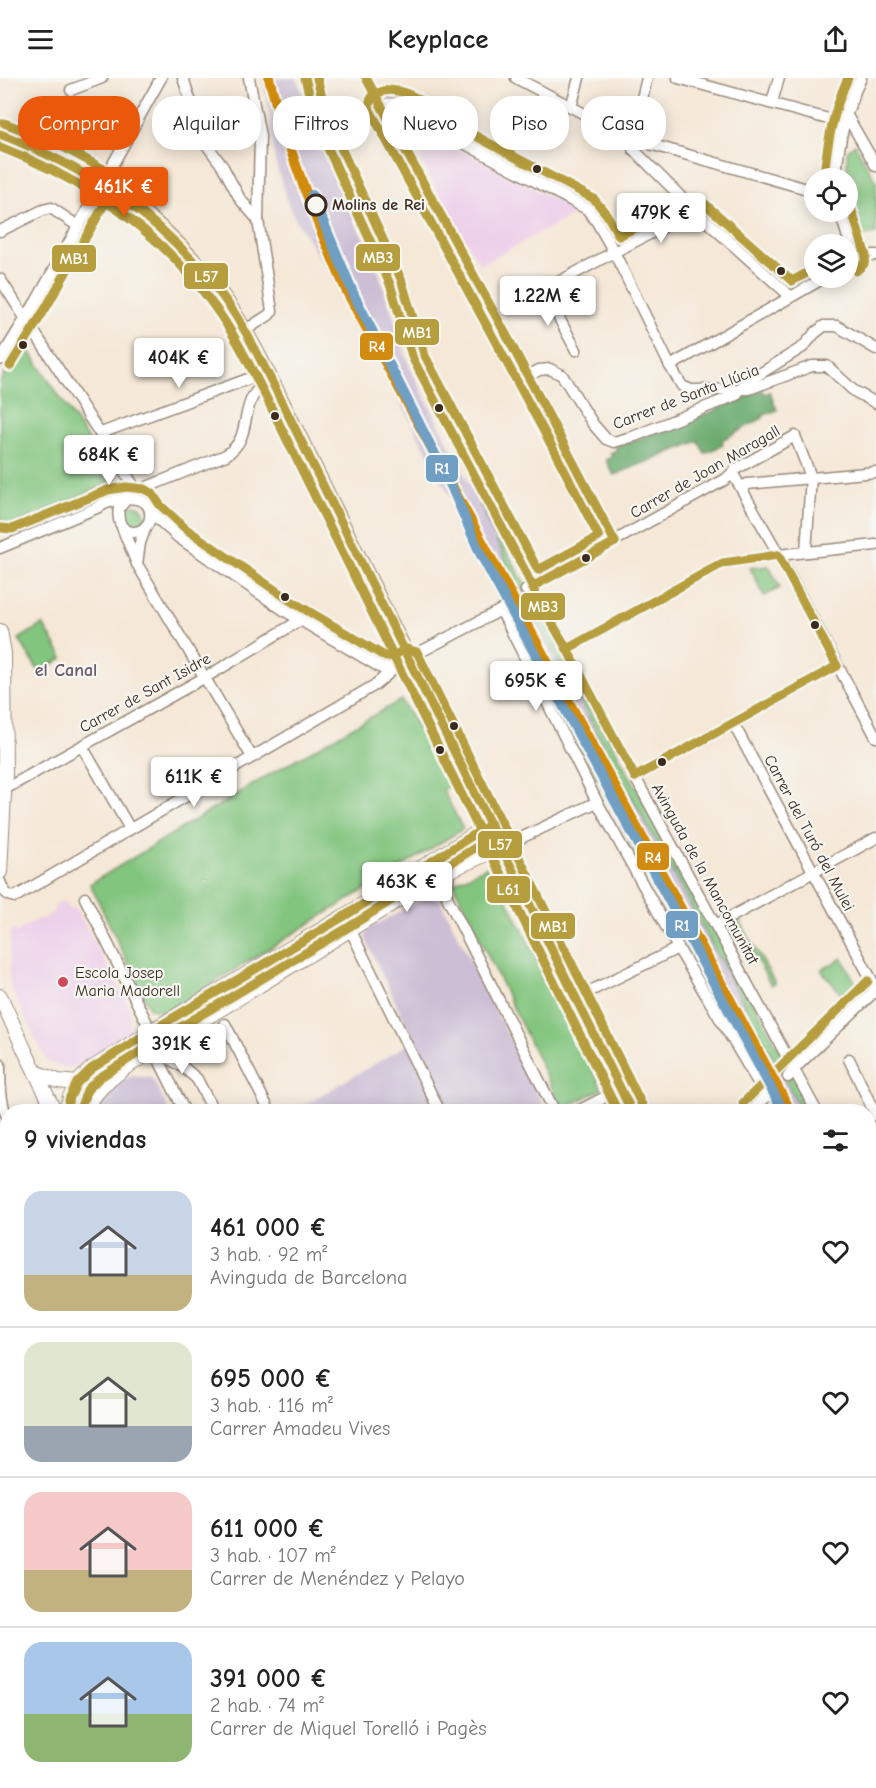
<!DOCTYPE html>
<html lang="es">
<meta charset="utf-8">
<style>
:root{--surface:#fff;--page:#f6f6f6;--text:#222;--muted:#767676;--line:#e0e0e0;--accent:#ea580c}
body{margin:0;font-family:"Comic Neue",sans-serif;background:var(--page);color:var(--text);height:100vh;display:flex;flex-direction:column;font-size:22px;white-space:nowrap}
*{box-sizing:border-box;margin:0}
p{font-size:20px;color:var(--muted)}
.icon{flex:none;width:33px;height:33px;fill:none;stroke:currentColor;stroke-width:2;stroke-linecap:round;stroke-linejoin:round}
.map{position:relative;flex:1;overflow:hidden}
.details{position:absolute;left:0px;top:1026px;width:876px;height:684px;display:flex;flex-direction:column;background:var(--surface);border-radius:24px 24px 0 0;box-shadow:0 3px 15px #0003}
.details>*{flex:none}
.hud{position:absolute;left:18px;top:18px;width:840px;height:54px;display:flex;gap:12px}
.tools{position:absolute;left:804px;top:90px;display:grid;gap:12px}
.tools a{display:grid;place-items:center;width:54px;height:54px;border-radius:50%;background:var(--surface);box-shadow:0 3px 15px #0003;font-size:30px}
.price{position:absolute;translate:-50% -51px;padding:0 14px;border-radius:6px;background:#fff;color:#222;font-size:20px;line-height:39px;filter:drop-shadow(0 2px 3px #0008)}
.price::after{content:'';position:absolute;left:50%;top:36px;width:18px;height:14px;margin-left:-9px;background:inherit;clip-path:polygon(0 0,100% 0,50% 100%)}
.price.on{background:var(--accent);color:#fff}
ul{padding:0;list-style:none}
li{display:flex;align-items:center;gap:18px;height:150px;padding:0 24px}
li+li{border-top:2px solid var(--line)}
li span{display:grid;place-items:center;flex:none;width:168px;height:120px;border-radius:18px;color:#555}
li>.icon{margin-inline-start:auto}
span .icon{width:72px;height:72px;fill:#fffc;stroke-width:1}
li b{font-size:26px}
h2{display:flex;justify-content:space-between;align-items:center;height:72px;padding:0 24px;font-size:26px}
.pill{padding:0 21px;border-radius:24px;background:var(--surface);box-shadow:0 3px 15px #0003;font-size:21px;line-height:54px}
.pill.on{background:var(--accent);color:#fff}
header{display:flex;justify-content:space-between;align-items:center;height:78px;padding:0 24px;background:var(--surface);font-size:27px;font-weight:700}
.map>svg:first-child{display:block}
</style>
<header><svg class="icon" aria-label="menu" viewBox="0 0 24 24"><path d="M4 6h16M4 12h16M4 18h16"/></svg>Keyplace<svg class="icon" aria-label="share" viewBox="0 0 24 24"><path d="M12 15V3M7 8l5-5 5 5M5 13v7h14v-7"/></svg></header>
<div class="map">
<svg width="876" height="1710" viewBox="0 0 876 1710">
<rect width="100%" height="100%" fill="#f6f6f2"/>
<filter id="ink" filterUnits="userSpaceOnUse"><feTurbulence type="fractalNoise" baseFrequency=".0167" numOctaves="2"/><feDisplacementMap in="SourceGraphic" scale="12" xChannelSelector="R" yChannelSelector="G"/><feConvolveMatrix kernelMatrix="1 2 1 2 8 2 1 2 1" color-interpolation-filters="sRGB"/></filter>
<filter id="wash" filterUnits="userSpaceOnUse"><feTurbulence type="fractalNoise" baseFrequency=".008" numOctaves="4" result="noise"/><feDisplacementMap in="SourceGraphic" scale="24" xChannelSelector="R" yChannelSelector="G"/><feGaussianBlur stdDeviation="1.35" result="paint"/><feColorMatrix in="noise" values="0 0 0 0 0 0 0 0 0 0 0 0 0 0 0 0 0 1.4 0 .05"/><feComposite in="paint" operator="in"/></filter>
<g filter="url(#wash)">
<rect width="100%" height="100%" fill="#f5e8d7"/>
<g fill="#edd0e9">
<path d="M437,59l142,75 -99,53 -60,-105z"/>
<path d="M64,822l6,9 4,-2 6,9 48,89 2,10 -1,16 -7,8 -42,26 -10,3 -18,-4 -6,-4 -35,-72 -2,-11 1,-45 4,-2 3,2 22,-14 2,2 14,-9 -2,-4z"/>
</g>
<g fill="#ccbed4">
<path d="M262,0h34l39,98 44,97 31,95 70,137 37,80 285,526h-16l-329,-602 -60,-114 -51,-88 -11,-26 -38,-59 -9,-18 -13,-42 -6,-52z"/>
<path d="M429,818l11,4 106,211 -254,1 122,-71 -49,-103 3,-9z"/>
<path d="M132,998l20,2 17,33 -75,1 2,-5 18,-22z"/>
<path d="M868,1154l8,13v33l-7,-14z"/>
<path d="M869,1221l7,13v476h-505l-4,-7 501,-1z"/>
</g>
<g fill="#82c57e" stroke="#5e784e" stroke-width="1.5">
<path d="M855,66l21,38v52l-19,3c-7,-30 -11,-56 -10,-86z"/>
<path d="M23,263l92,140 -106,46 -7,-3 -2,-2v-140z"/>
<circle cx="134" cy="438" r="11"/>
<path d="M480,427l38,66 295,540h-11l-11,-20 -274,-506z"/>
<path d="M769,488l11,22 -16,8 -14,-28z"/>
<path d="M513,532l244,448 -6,4 -69,-122 -170,-324z"/>
<path d="M43,546l20,34 -24,14 -20,-33z"/>
<path d="M401,622l51,84 -9,6 20,39 -297,183 -16,-3 -60,-125 177,-108z"/>
<path d="M490,787l112,224 -40,20 -109,-226z"/>
<path d="M739,841l36,64 -4,2 -36,-64z"/>
<path d="M842,880l14,25 -14,12 -21,-25z"/>
<path d="M0,1062l8,42v598h359l4,8h-371z"/>
<path d="M869,1186l7,14v34l-7,-13z"/>
</g>
<path fill="#69aa6d" stroke="#526a46" stroke-width="1.5" d="M762,312l3,4 5,-2 7,18 -15,6 1,2 -41,22 1,5 -18,8 -7,-12 -84,34 -8,-15 6,-3 -2,-4 7,-3 -2,-4 9,-2 87,-32z"/>
<g fill="none" stroke-linecap="round" stroke-linejoin="round">
<path stroke="#6aa8dc" stroke-width="3" d="M0,1549l8,-3"/>
</g>
</g>
<g filter="url(#ink)">
<g fill="none" stroke-linecap="round" stroke-linejoin="round">
<g stroke="#d0c2b2" stroke-width="10" stroke-dasharray="10 5" stroke-linecap="butt">
<path d="M506,524l20,-11"/>
<path d="M772,1013l16,-14"/>
</g>
<defs>
<g id="minor">
<path d="M183,0l21,63 19,26 17,32 18,21"/>
<path d="M305,0l7,27 14,39 64,140 23,75 6,11 106,201 11,24 31,54 26,51 224,412"/>
<path d="M366,0l55,103 88,159 106,202"/>
<path d="M516,0l116,61 182,52"/>
<path d="M647,0l-15,61 1,10 62,62 95,85"/>
<path d="M678,0l165,45"/>
<path d="M71,12l31,-12"/>
<path d="M772,24l7,-24"/>
<path d="M381,26l16,-1 11,4 39,27 140,75 10,13 17,30 56,114 12,20 9,4h5l53,-1 63,-23h15l27,25 22,12"/>
<path d="M571,29l8,-29"/>
<path d="M846,36l30,52"/>
<path d="M836,100c2,-36 9,-68 25,-100"/>
<path d="M840,134l14,45"/>
<path d="M0,153l43,-21 8,-2 27,18"/>
<path d="M848,184c9,-7 17,-7 28,-7"/>
<path d="M0,201l137,212 -8,8"/>
<path d="M244,253l25,-16 3,-4 -14,-91 2,-84 -11,-58"/>
<path d="M576,272l-32,-60 70,-38 81,-41"/>
<path d="M0,282l37,-60 124,-222"/>
<path d="M670,288l154,-88"/>
<path d="M528,298l11,-6 11,-1 12,6 31,49 13,15 8,3 21,-6 101,-41 9,-12 58,-36 12,-14 9,-7h13l39,23"/>
<path d="M101,355l166,-61"/>
<path d="M733,396l42,74 101,189"/>
<path d="M742,411l5,-5 129,-12"/>
<path d="M137,413l89,-36c24,-16 15,-37 27,-59 4,-7 11,-12 17,-17"/>
<path d="M150,434l29,26 106,73 98,58 12,-1 29,-18 77,-40"/>
<path d="M122,449l15,37 115,193"/>
<path d="M0,470l99,-41c13,-9 55,-17 51,11 -3,19 -36,21 -31,-10l8,-9"/>
<path d="M137,486l3,-21 6,-17"/>
<path d="M526,512l200,-111 10,-10 59,-33 16,41 -5,75"/>
<path d="M501,532l96,192 81,146 88,148"/>
<path d="M567,571l156,-86 55,-8 98,-10"/>
<path d="M733,645l143,265"/>
<path d="M82,668l48,83"/>
<path d="M635,699l202,-111"/>
<path d="M5,711l213,-119 81,-49"/>
<path d="M502,769l95,-45"/>
<path d="M450,792l-4,19 1,8 108,215"/>
<path d="M0,804c4,9 5,13 15,15l360,-212 20,-17"/>
<path d="M85,820l66,133 3,19 31,62"/>
<path d="M348,847l92,187"/>
<path d="M716,847l160,-87"/>
<path d="M576,920l102,-50"/>
<path d="M225,946l45,88"/>
<path d="M155,972l28,17 14,12 17,33"/>
<path d="M849,981l27,57"/>
<path d="M0,986c0,17 0,40 8,54"/>
<path d="M788,999l6,-8 82,-79"/>
<path d="M576,1034l45,-23"/>
<path d="M751,1034l21,-21"/>
<path d="M868,1082l8,-3"/>
<path d="M868,1482l8,16"/>
<path d="M868,1561l8,15"/>
<path d="M615,1702l4,8"/>
<path d="M570,1710l13,-8"/>
</g>
<g id="tertiary">
<path d="M0,553l4,22 1,121 -5,98"/>
<path d="M0,918l25,55 30,61"/>
<path d="M35,994l23,9 19,2 35,-5"/>
<path d="M66,1034l4,-15 7,-14 14,-14 60,-38 192,-114 148,-93"/>
<path d="M86,1034c7,-20 23,-32 40,-45l313,-192 63,-28"/>
</g>
<g id="secondary">
<path d="M0,56c89,31 167,86 223,163 20,28 36,60 52,91l357,724"/>
<path d="M379,1702l3,8"/>
</g>
<path id="primary" d="M868,1527l8,16"/>
</defs>
<use href="#minor" stroke="#98897a" stroke-width="13"/>
<use href="#tertiary" stroke="#98897a" stroke-width="16"/>
<use href="#secondary" stroke="#98897a" stroke-width="17"/>
<use href="#primary" stroke="#98897a" stroke-width="19"/>
<use href="#minor" stroke="#fff" stroke-width="10"/>
<use href="#tertiary" stroke="#fff" stroke-width="14"/>
<use href="#secondary" stroke="#f9e7c3" stroke-width="15"/>
<use href="#primary" stroke="#efc469" stroke-width="16"/>
<defs>
<g id="bus-1">
<path d="M0,56c90,35 164,84 223,163 21,28 36,60 52,91l357,724"/>
<path d="M66,1034l4,-15 7,-14 14,-14 60,-38 192,-114 148,-93"/>
</g>
<g id="bus-2">
<path d="M0,69c85,33 161,84 214,159 20,27 35,58 50,87l354,719"/>
<path d="M79,1034l8,-22 12,-12 58,-37 192,-114 148,-93"/>
</g>
<g id="bus-3">
<path d="M305,0l7,27 14,39 64,140 23,75 112,212 11,24 31,54 68,128"/>
<path d="M366,0l143,262 106,202"/>
<path d="M778,477l59,111"/>
<path d="M532,509l83,-45"/>
<path d="M567,571l156,-86 55,-8"/>
<path d="M635,699l202,-111"/>
</g>
<g id="bus-4">
<path d="M317,0l6,23 14,38 64,140 23,75 114,216 61,-33 -52,-100 -177,-327c-5,-19 19,-22 32,-18 21,6 36,23 54,33 46,26 92,49 138,74l13,16 12,21 71,-36 7,-1 6,3 89,79 22,-12"/>
<path d="M4,45l48,18 57,31c6,5 7,10 4,17l-66,117 -37,60"/>
<path d="M824,99c3,-34 9,-67 24,-99"/>
<path d="M851,130l15,48 -2,8 -8,7"/>
<path d="M1,450l11,1 96,-39 18,-3 18,2 8,4 8,12 26,24 105,72 95,56 6,-1 15,-7 10,3 226,455"/>
<path d="M743,1025l125,-122"/>
</g>
</defs>
<use href="#bus-1" stroke="#f6f6f2" stroke-width="14"/>
<use href="#bus-2" stroke="#f6f6f2" stroke-width="14"/>
<use href="#bus-3" stroke="#f6f6f2" stroke-width="14"/>
<use href="#bus-4" stroke="#f6f6f2" stroke-width="14"/>
<use href="#bus-1" stroke="#b69d3e" stroke-width="9"/>
<use href="#bus-2" stroke="#b69d3e" stroke-width="9"/>
<use href="#bus-3" stroke="#b69d3e" stroke-width="9"/>
<use href="#bus-4" stroke="#b69d3e" stroke-width="9"/>
<defs>
<path id="rail-1" d="M269,0c19,74 47,144 78,214l444,820"/>
<path id="rail-2" d="M312,117l42,100 98,193 28,65 304,559"/>
</defs>
<use href="#rail-1" stroke="#f6f6f2" stroke-width="15"/>
<use href="#rail-2" stroke="#f6f6f2" stroke-width="15"/>
<use href="#rail-1" stroke="#d18b10" stroke-width="10"/>
<use href="#rail-2" stroke="#709fc3" stroke-width="10"/>
</g>
</g>
<g fill="#3b2a1e" stroke="#f6f6f2" stroke-width="2">
<circle cx="537" cy="91" r="5"/>
<circle cx="781" cy="193" r="5"/>
<circle cx="23" cy="267" r="5"/>
<circle cx="439" cy="330" r="5"/>
<circle cx="275" cy="338" r="5"/>
<circle cx="586" cy="480" r="5"/>
<circle cx="285" cy="519" r="5"/>
<circle cx="815" cy="547" r="5"/>
<circle cx="454" cy="648" r="5"/>
<circle cx="440" cy="672" r="5"/>
<circle cx="662" cy="684" r="5"/>
</g>
<circle fill="#f6f6f2" stroke="#3b2a1e" stroke-width="3" cx="316" cy="127" r="10"/>
<circle fill="#d1495b" stroke="#f6f6f2" stroke-width="2" cx="63" cy="904" r="6"/>
<g text-anchor="middle" dominant-baseline="central" stroke-width="4.5" stroke-linejoin="round" paint-order="stroke">
<g font-size="16" font-weight="bold" fill="#3b2a1e" stroke="#f6f6f2" text-anchor="start">
<text x="332" y="127">Molins de Rei</text>
</g>
<g font-size="16" fill="#3b2a1e" stroke="#f6f6f2">
<text transform="translate(686 319) rotate(-21)">Carrer de Santa Llúcia</text>
<text transform="translate(705 394) rotate(-30)">Carrer de Joan Maragall</text>
<text transform="translate(145 615) rotate(-29)">Carrer de Sant Isidre</text>
<text transform="translate(809 755) rotate(62)">Carrer del Turó del Mulei</text>
<text transform="translate(705 796) rotate(61)">Avinguda de la Mancomunitat</text>
</g>
<g font-size="16" fill="#3b2a1e" stroke="#f6f6f2" text-anchor="start">
<text x="75" y="895">Escola Josep<tspan x="75" dy="18">Maria Madorell</tspan></text>
</g>
<g font-size="18" font-weight="bold" fill="#6e5b6b" stroke="#f6f6f2">
<text x="66" y="592">el Canal</text>
</g>
</g>
<g stroke="#f6f6f2" stroke-width="2">
<rect x="355" y="165" width="46" height="29" rx="6" fill="#b69d3e"/>
<rect x="51" y="166" width="46" height="29" rx="6" fill="#b69d3e"/>
<rect x="183" y="184" width="46" height="28" rx="6" fill="#b69d3e"/>
<rect x="394" y="240" width="46" height="28" rx="6" fill="#b69d3e"/>
<rect x="359" y="254" width="35" height="29" rx="6" fill="#d18b10"/>
<rect x="425" y="376" width="34" height="29" rx="6" fill="#709fc3"/>
<rect x="520" y="514" width="46" height="29" rx="6" fill="#b69d3e"/>
<rect x="477" y="752" width="46" height="29" rx="6" fill="#b69d3e"/>
<rect x="636" y="764" width="34" height="29" rx="6" fill="#d18b10"/>
<rect x="486" y="797" width="45" height="29" rx="6" fill="#b69d3e"/>
<rect x="665" y="832" width="34" height="29" rx="6" fill="#709fc3"/>
<rect x="530" y="834" width="46" height="28" rx="6" fill="#b69d3e"/>
</g>
<g font-size="16" text-anchor="middle" font-weight="bold" fill="#fff">
<text x="378" y="185">MB3</text>
<text x="74" y="186">MB1</text>
<text x="206" y="204">L57</text>
<text x="417" y="260">MB1</text>
<text x="377" y="274">R4</text>
<text x="442" y="396">R1</text>
<text x="543" y="534">MB3</text>
<text x="500" y="772">L57</text>
<text x="653" y="785">R4</text>
<text x="508" y="817">L61</text>
<text x="682" y="853">R1</text>
<text x="553" y="854">MB1</text>
</g>
</svg>
<div class="tools">
<a><svg class="icon" aria-label="locate" viewBox="0 0 24 24"><circle cx="12" cy="12" r="6"/><path d="M12 2v4M12 18v4M2 12h4M18 12h4"/></svg></a>
<a><svg class="icon" aria-label="layers" viewBox="0 0 24 24"><path d="M12 4l9 5-9 5-9-5zM3 14l9 5 9-5"/></svg></a>
</div>
<b class="price on" style="left:124px;top:140px">461K €</b>
<b class="price" style="left:661px;top:166px">479K €</b>
<b class="price" style="left:548px;top:249px">1.22M €</b>
<b class="price" style="left:179px;top:311px">404K €</b>
<b class="price" style="left:109px;top:408px">684K €</b>
<b class="price" style="left:536px;top:634px">695K €</b>
<b class="price" style="left:194px;top:730px">611K €</b>
<b class="price" style="left:407px;top:835px">463K €</b>
<b class="price" style="left:182px;top:997px">391K €</b>
<div class="hud">
<a class="pill on">Comprar</a>
<a class="pill">Alquilar</a>
<a class="pill">Filtros</a>
<a class="pill">Nuevo</a>
<a class="pill">Piso</a>
<a class="pill">Casa</a>
</div>
<section class="details">
<h2>9 viviendas<svg class="icon" aria-label="filters" viewBox="0 0 24 24"><path d="M4 7h16M4 17h16"/><circle cx="9" cy="7" r="2"/><circle cx="15" cy="17" r="2"/></svg></h2>
<ul>
<li><span style="background:linear-gradient(#c9d6e8 70%,#c2b280 0)"><svg class="icon" aria-label="home" viewBox="0 0 24 24"><path d="M3 11l9-7 9 7M6 9v11h12V9"/></svg></span><div><b>461 000 €</b><p>3 hab. · 92 m²</p><p>Avinguda de Barcelona</p></div><svg class="icon" aria-label="heart" viewBox="0 0 24 24"><path d="M12 20l-8-8c-3-5 5-10 8-4 3-6 11-1 8 4z"/></svg></li>
<li><span style="background:linear-gradient(#dfe7d0 70%,#9aa5b1 0)"><svg class="icon" aria-label="home" viewBox="0 0 24 24"><path d="M3 11l9-7 9 7M6 9v11h12V9"/></svg></span><div><b>695 000 €</b><p>3 hab. · 116 m²</p><p>Carrer Amadeu Vives</p></div><svg class="icon" aria-label="heart" viewBox="0 0 24 24"><path d="M12 20l-8-8c-3-5 5-10 8-4 3-6 11-1 8 4z"/></svg></li>
<li><span style="background:linear-gradient(#f6c9c9 65%,#c2b280 0)"><svg class="icon" aria-label="home" viewBox="0 0 24 24"><path d="M3 11l9-7 9 7M6 9v11h12V9"/></svg></span><div><b>611 000 €</b><p>3 hab. · 107 m²</p><p>Carrer de Menéndez y Pelayo</p></div><svg class="icon" aria-label="heart" viewBox="0 0 24 24"><path d="M12 20l-8-8c-3-5 5-10 8-4 3-6 11-1 8 4z"/></svg></li>
<li><span style="background:linear-gradient(#a9c7e8 60%,#8fb573 0)"><svg class="icon" aria-label="home" viewBox="0 0 24 24"><path d="M3 11l9-7 9 7M6 9v11h12V9"/></svg></span><div><b>391 000 €</b><p>2 hab. · 74 m²</p><p>Carrer de Miquel Torelló i Pagès</p></div><svg class="icon" aria-label="heart" viewBox="0 0 24 24"><path d="M12 20l-8-8c-3-5 5-10 8-4 3-6 11-1 8 4z"/></svg></li>
</ul>
</section>
</div>
